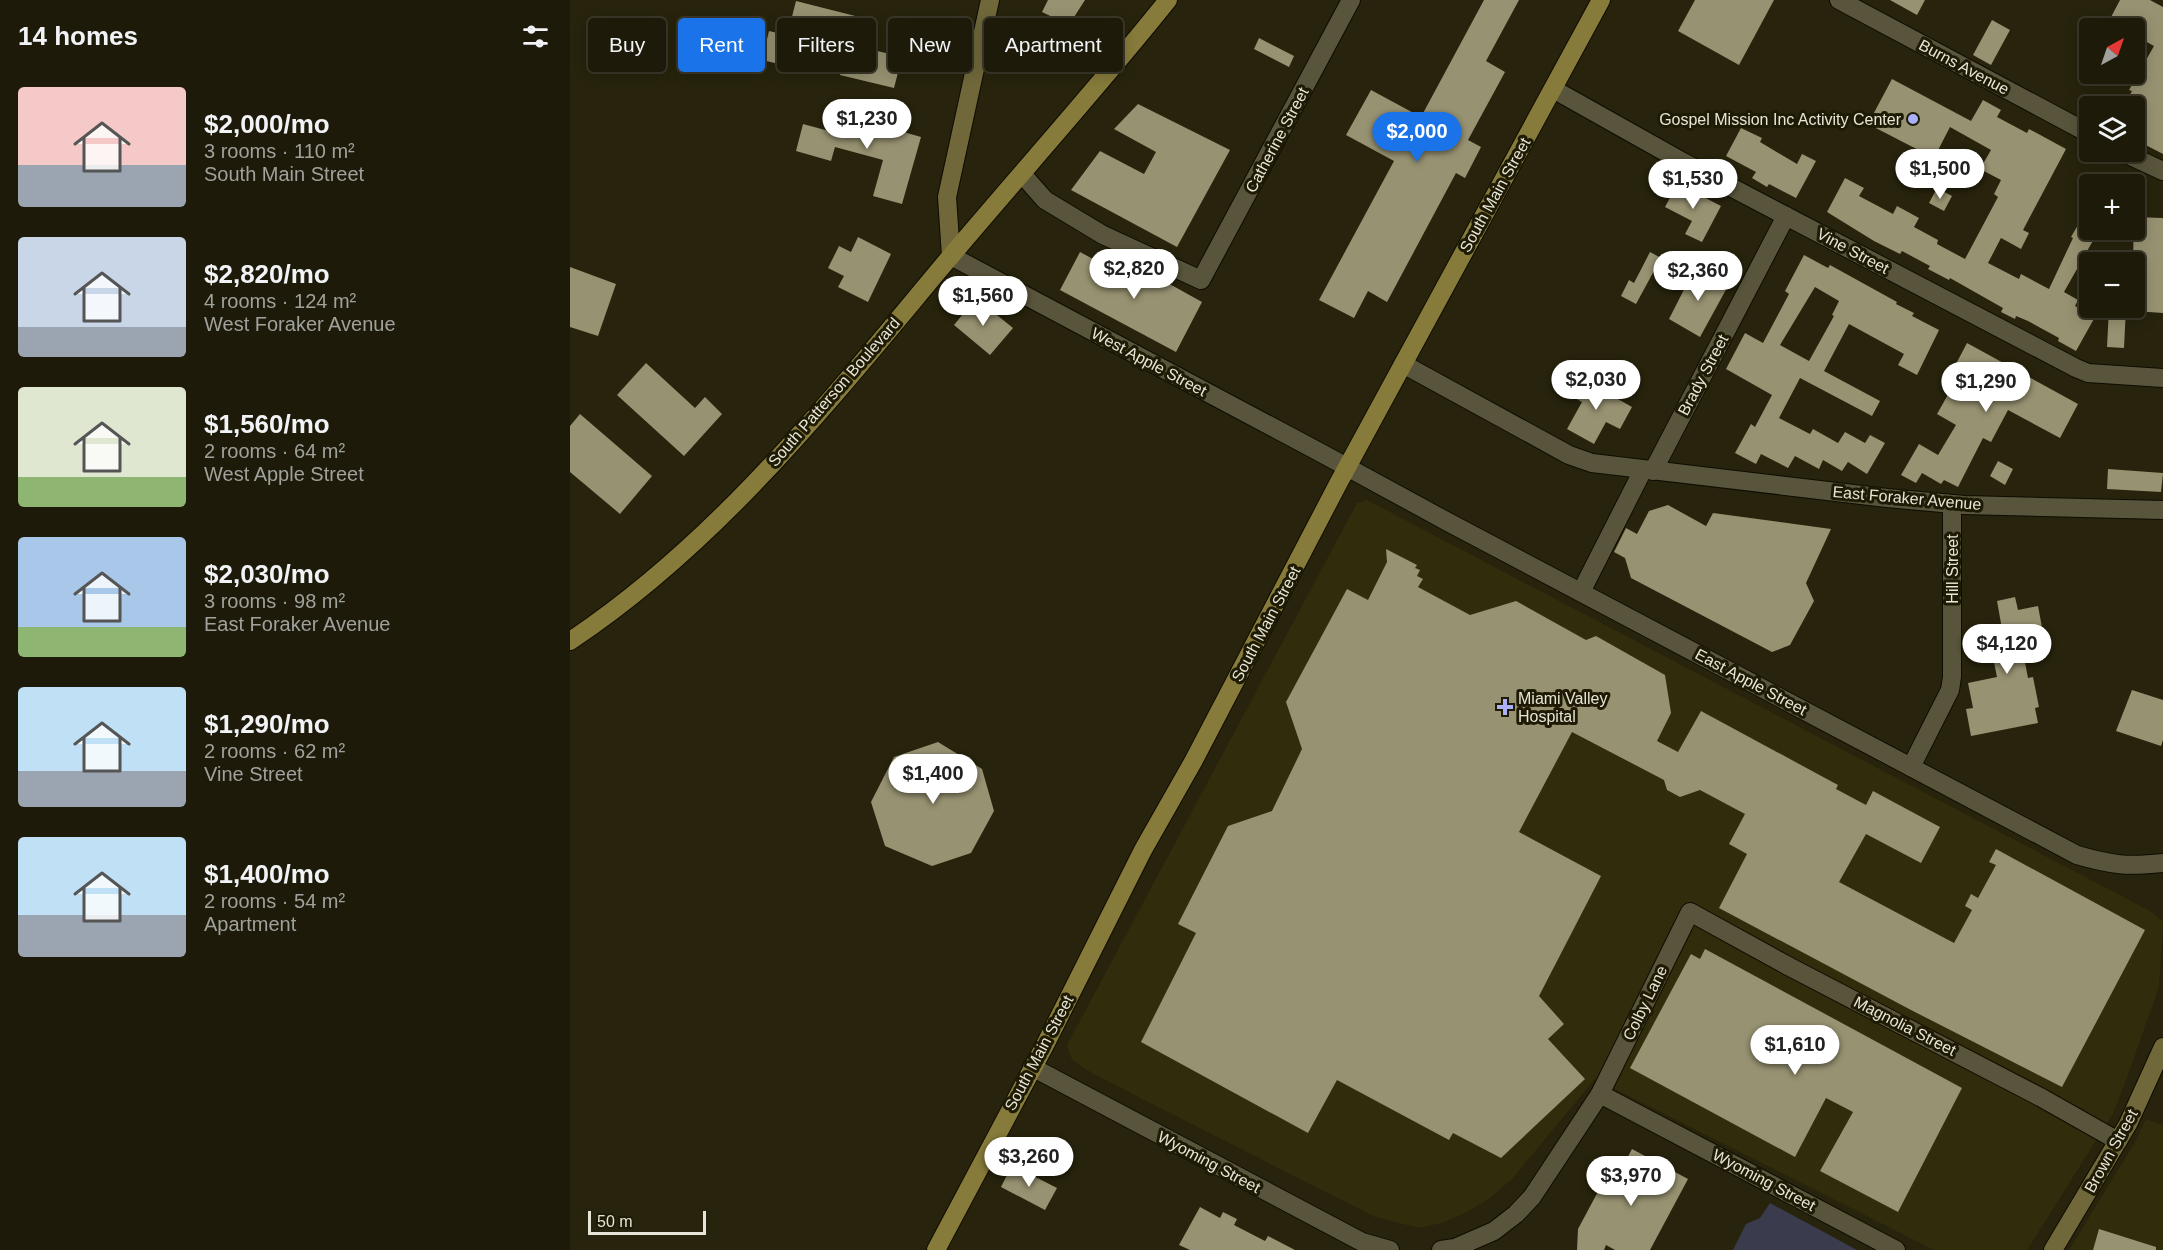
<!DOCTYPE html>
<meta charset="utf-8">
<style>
:root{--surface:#1d1a09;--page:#2a2717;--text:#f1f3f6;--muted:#a0a19c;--line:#3b382a;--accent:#1a73e8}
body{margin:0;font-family:Helvetica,sans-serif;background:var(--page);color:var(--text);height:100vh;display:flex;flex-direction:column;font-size:22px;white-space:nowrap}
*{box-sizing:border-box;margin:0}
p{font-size:20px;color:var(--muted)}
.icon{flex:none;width:33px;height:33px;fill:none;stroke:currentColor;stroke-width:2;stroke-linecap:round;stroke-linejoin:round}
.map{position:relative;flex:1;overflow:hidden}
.side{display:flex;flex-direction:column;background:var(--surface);width:570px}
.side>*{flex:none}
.top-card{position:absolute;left:18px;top:18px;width:570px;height:54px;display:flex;gap:12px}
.needle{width:39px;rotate:40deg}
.fabs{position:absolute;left:1509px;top:18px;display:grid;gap:12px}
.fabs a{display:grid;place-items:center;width:66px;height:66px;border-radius:6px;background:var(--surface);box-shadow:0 3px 15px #0003,0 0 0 2px var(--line);font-size:30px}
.scale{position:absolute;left:18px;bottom:15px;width:118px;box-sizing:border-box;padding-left:6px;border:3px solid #e7e5d7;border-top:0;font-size:16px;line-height:21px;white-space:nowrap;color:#e7e5d7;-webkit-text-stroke:4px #1e1a04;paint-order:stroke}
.price{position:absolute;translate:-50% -51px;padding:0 14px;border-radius:21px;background:#fff;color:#222;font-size:20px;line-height:39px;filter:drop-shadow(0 2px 3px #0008)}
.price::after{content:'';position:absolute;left:50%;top:36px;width:18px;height:14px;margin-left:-9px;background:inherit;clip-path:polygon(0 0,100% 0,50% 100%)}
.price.on{background:var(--accent);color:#fff}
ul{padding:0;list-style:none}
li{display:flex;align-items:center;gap:18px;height:150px;padding:0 18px}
li span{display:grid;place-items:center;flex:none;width:168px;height:120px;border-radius:6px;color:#555}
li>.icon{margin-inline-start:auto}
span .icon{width:72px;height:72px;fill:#fffc;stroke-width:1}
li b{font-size:26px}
h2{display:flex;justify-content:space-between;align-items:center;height:72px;padding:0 18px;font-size:26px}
.chip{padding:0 21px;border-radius:6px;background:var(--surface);box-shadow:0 3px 15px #0003,0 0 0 2px var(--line);font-size:21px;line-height:54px}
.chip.on{background:var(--accent);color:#fff}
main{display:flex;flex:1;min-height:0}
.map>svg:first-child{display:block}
</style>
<main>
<section class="side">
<h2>14 homes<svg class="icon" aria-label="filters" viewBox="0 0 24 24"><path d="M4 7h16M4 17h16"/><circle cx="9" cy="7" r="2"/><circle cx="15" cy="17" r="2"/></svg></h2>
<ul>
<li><span style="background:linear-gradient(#f6c9c9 65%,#9aa5b1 0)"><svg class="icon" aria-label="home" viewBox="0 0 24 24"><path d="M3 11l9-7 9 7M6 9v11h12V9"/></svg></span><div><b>$2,000/mo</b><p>3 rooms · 110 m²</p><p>South Main Street</p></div></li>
<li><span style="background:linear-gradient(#c9d6e8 75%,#9aa5b1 0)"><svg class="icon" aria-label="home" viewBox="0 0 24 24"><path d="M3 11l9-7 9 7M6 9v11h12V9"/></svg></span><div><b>$2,820/mo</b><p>4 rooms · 124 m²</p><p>West Foraker Avenue</p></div></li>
<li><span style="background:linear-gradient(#dfe7d0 75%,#8fb573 0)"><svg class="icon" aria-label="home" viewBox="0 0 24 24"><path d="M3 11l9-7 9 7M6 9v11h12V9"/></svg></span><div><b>$1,560/mo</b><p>2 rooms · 64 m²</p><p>West Apple Street</p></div></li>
<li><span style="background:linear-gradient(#a9c7e8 75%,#8fb573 0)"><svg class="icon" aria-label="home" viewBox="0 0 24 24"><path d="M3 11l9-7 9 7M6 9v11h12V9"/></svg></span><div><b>$2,030/mo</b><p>3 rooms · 98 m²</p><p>East Foraker Avenue</p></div></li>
<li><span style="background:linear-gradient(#bfe0f5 70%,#9aa5b1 0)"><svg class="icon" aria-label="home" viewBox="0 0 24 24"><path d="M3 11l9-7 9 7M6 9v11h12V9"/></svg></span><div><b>$1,290/mo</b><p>2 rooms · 62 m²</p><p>Vine Street</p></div></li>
<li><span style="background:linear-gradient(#bfe0f5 65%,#9aa5b1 0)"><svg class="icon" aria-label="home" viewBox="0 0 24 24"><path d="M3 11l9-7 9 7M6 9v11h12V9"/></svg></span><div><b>$1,400/mo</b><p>2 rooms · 54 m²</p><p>Apartment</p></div></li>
</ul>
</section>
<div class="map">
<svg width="1593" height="1250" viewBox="0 0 1593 1250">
<rect width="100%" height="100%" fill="#27230c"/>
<g fill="#312c0c">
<path d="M797,500l785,412 11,10 -4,65 -34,96 -12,31 -86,136h-93l-339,-171 -83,100 -22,19 -21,13 -27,12 -23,5 -44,-11 -280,-142 -23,-15 -5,-15 290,-542z"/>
<path d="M1576,1119l17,6v125h-94l66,-108z"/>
</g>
<path fill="#3a3c4d" d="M1200,1203l87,47h-124l13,-26 14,-6z"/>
<g fill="#979271" fill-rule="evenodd">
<path d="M478,0h37l-16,25 -27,-13z"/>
<path d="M914,0h35l-33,61 19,11 -37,68 13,7 -16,31 -9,-5 -69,129 -19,-11 -14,27 -35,-18 75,-139 -48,-26 25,-45 50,27z"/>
<path d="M1125,0h79l-35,65 -61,-34z"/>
<path d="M1320,0h35l-8,15z"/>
<path d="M1550,0h30l13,7v147l-29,-15v-33h-10l8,-15 -3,-1 25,-44 -20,-11v-7h-12l-13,-7z"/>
<path d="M226,1l75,19 -6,28 37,9 -8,31 -54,-13 4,-16 -59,-15z"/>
<path d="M1422,20l18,10 -19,35 -18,-10z"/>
<path d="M199,31l17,4 -7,29 -17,-4z"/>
<path d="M689,38l35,18 -5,11 -35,-18z"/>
<path d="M1322,79l79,42 12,-21 18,10 -4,7 30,16 2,-4 37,20 -43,81 6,3 -8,16 -20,-11 -13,25 31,16 2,-5 28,15 24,-51 -2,-1 19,-33v26h9l-35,62 14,8 -3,6 20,11 -19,34 -18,-10 1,-3 -31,-17 -12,-5 -1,3 -14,-7 2,-4 -53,-30 -1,2 -21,-11 2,-3 -28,-15 -2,3 -26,-13 -47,-29 18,-34 19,10 -5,8 34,18 4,-8 22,12 -5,9 24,13 -1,4 28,15 33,-62 -4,-3 7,-14 -21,-11 11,-19 -41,-23 -16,31 -66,-34z"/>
<path d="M568,104l92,46 -53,97 -106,-57 29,-39 44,23 12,-22 -42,-23z"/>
<path d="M264,112l87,25 -19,67 -29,-8 10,-36 -48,-13 -4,14 -35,-10 7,-27 26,7z"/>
<path d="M1171,128l21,10 -2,4 37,22 5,-10 14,7 -20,37 -27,-14 -2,3 -15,-9 4,-6 -30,-16z"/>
<path d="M1109,181l15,8 -2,2 29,15 -19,36 -17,-8 7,-13 -27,-14z"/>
<path d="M1367,188l15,8 -8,15 -15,-8z"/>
<path d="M1564,217l29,1v95l-29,-2v-13h6l2,-32h-8v-4h-1z"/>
<path d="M288,237l33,17 -23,48 -30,-15 6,-11 -16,-8 11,-22 12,6z"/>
<path d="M510,252l52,28 7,-13 63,35 -26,50 -116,-62z"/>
<path d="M1080,252l11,6 -25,46 -15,-8 8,-16 5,3z"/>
<path d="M1234,255l24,13 2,-3 67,37 -1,2 18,9 -2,3 27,14 -22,45 -19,-10 6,-11 -55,-30 -25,47 56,30 -8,15 -72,-38 -21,40 31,16 3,-5 25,14 7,-11 20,11 5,-8 15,8 -18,31 -19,-12 -6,9 -19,-11 -4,9 -24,-13 -7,12 -27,-14 -5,10 -21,-11 16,-29 4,3 17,-32 -46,-26 19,-36 18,10 26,-49 -4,-3zM1245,287l24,14 -7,14 2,1 -25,45 -29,-16z"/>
<path d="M0,267l46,17 -18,52 -28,-9z"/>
<path d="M1125,268l33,18 -28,51 -31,-18z"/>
<path d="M406,298l37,30 -23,27 -36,-30z"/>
<path d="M1539,308h17l-2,40 -17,-1z"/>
<path d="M1397,343l111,61 -18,34 -52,-28 -17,32 -8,-4 -25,49 -14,-7 -3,4 -19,-11 -6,10 -15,-8 18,-31 19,11 18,-30 -19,-11 17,-30 -7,-3z"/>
<path d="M76,363l49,45 10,-11 17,17 -38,42 -67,-61z"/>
<path d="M1011,378l51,29 -12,22 -14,-7 -12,22 -27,-15 15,-27 -11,-6z"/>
<path d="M10,414l72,62 -32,38 -50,-42v-46z"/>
<path d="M1428,461l15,8 -8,16 -15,-9z"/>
<path d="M1538,469l55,4 -2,19 -54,-3z"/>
<path d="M1098,505l38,21 7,-13 118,16 -25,54 8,18 -24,44 -18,7 -141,-74 -6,-20 -11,-6 12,-24 11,6 12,-23z"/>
<path d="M816,549l31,16 -2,3 5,2 -3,6 6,3 -5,8 52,28 46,-14 70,39 10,-4 69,39 6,38 -14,28 21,11 23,-41 137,74 -2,4 30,16 7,-14 67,36 -19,36 -55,-29 -27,48 115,61 18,-33 -7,-4 6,-12 7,4 18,-33 -7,-3 7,-13 149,81 -83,157 -151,-77 -192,-102 28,-54 -18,-10 16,-30 -45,-24 -20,7 -13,-7 -3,-10 -92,-48 -53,100 82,44 -62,120 25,28 -16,15 37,40 -84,79 -48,-25 -4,7 -112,-60 -29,53 -167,-91 55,-109 -18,-9 50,-98 44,-15 30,-62 -16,-47 61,-113 21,11 19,-38z"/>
<path d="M1445,597l3,13 20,-4 6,32 -23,4 7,36 5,-1 6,30 -4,1 3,15 -67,13 -5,-27 7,-1 -5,-25 29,-6 -9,-45 14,-3 -5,-28z"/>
<path d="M1562,690l31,10v40l-2,6 -45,-15z"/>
<path d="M368,742l44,27 12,42 -23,42 -39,13 -47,-20 -14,-44 23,-45z"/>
<path d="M1135,949l257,139 -64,124 -78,-41 33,-59 -27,-14 -31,59 -165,-89 61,-114 9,5z"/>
<path d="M1062,1149l56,30 -38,71h-35l-9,-5 -2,5h-27l1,-21 23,-43 17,-11z"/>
<path d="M442,1165l45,23 -12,22 -44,-23z"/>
<path d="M630,1207l20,11 3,-6 14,7 -3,6 31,16 3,-5 27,14h-105l-11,-5z"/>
<path d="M1529,1229l57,18v3h-63z"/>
</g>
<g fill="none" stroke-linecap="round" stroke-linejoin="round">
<defs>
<g id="street">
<path d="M1269,0l251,134"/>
<path d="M983,89l130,73 393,206 12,5 75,5"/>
<path d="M1552,152l41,19"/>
<path d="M452,174l23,26 58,35 98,45 150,-280"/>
<path d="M381,256l372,198 125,68 629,333c35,10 50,12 86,8"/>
<path d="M833,364l166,91 23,8 295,35 77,7 199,5"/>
<path d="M1083,471l133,-255"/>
<path d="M1011,592l62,-122"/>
<path d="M1341,767l39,-77 2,-13v-173"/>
<path d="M462,1067l330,175 28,8"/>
<path d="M1030,1094l296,156"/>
<path d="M871,1250l14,-2 39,-17 22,-17 16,-17 68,-103 90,-182 100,55 252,131 76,43"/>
</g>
<g id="secondary">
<path d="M381,256l-4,-59 43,-197"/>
<path d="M1483,1250l75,-126 35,-77"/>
</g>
<g id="primary">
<path d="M0,641c149,-99 262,-243 375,-378 74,-88 151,-173 223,-263"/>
<path d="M366,1250l109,-205 98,-195 51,-90 145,-278 262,-482"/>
</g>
</defs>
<use href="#street" stroke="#100c00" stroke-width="20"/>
<use href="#secondary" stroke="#100c00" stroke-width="20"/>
<use href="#primary" stroke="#100c00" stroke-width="20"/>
<use href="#street" stroke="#59553c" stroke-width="18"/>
<use href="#secondary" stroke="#70683b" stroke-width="18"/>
<use href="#primary" stroke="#867b3a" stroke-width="18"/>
</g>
<g fill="#aab0fb" stroke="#1e1a04" stroke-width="2">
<circle cx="1343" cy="119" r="6"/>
<path d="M932 698h6v6h6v6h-6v6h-6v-6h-6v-6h6z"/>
</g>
<g text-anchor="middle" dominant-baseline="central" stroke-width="6" stroke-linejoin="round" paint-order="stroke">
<g font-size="16" fill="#e7e5d7" stroke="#1e1a04">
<text transform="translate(1394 67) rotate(28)">Burns Avenue</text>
<text transform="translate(707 140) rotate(-62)">Catherine Street</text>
<text transform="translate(925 195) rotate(-61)">South Main Street</text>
<text transform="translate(1283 251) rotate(28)">Vine Street</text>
<text transform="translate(579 362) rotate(28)">West Apple Street</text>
<text transform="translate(1133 375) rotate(-62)">Brady Street</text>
<text transform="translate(264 392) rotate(-49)">South Patterson Boulevard</text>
<text transform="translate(1337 498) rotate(5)">East Foraker Avenue</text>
<text transform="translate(1382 569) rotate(-90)">Hill Street</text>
<text transform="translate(696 624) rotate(-62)">South Main Street</text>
<text transform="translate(1181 682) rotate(28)">East Apple Street</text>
<text transform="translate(1075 1003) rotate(-64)">Colby Lane</text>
<text transform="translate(1335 1026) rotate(27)">Magnolia Street</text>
<text transform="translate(469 1053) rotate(-62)">South Main Street</text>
<text transform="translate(1541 1151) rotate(-61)">Brown Street</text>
<text transform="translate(639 1162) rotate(28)">Wyoming Street</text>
<text transform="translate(1194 1180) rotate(28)">Wyoming Street</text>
</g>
<g font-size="16" fill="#e7e5d7" stroke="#1e1a04" text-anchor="end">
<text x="1331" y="119">Gospel Mission Inc Activity Center</text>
<text x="948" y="698" text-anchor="start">Miami Valley<tspan x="948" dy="18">Hospital</tspan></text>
</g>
</g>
</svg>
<div class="fabs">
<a><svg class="needle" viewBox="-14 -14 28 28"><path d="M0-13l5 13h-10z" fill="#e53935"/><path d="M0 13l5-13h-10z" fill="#a0a19c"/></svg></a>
<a><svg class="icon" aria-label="layers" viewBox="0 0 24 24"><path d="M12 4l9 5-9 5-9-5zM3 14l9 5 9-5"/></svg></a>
<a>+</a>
<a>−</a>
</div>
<div class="scale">50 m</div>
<b class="price" style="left:297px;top:150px">$1,230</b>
<b class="price on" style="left:847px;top:163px">$2,000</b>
<b class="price" style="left:1370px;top:200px">$1,500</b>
<b class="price" style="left:1123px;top:210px">$1,530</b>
<b class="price" style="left:564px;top:300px">$2,820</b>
<b class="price" style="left:1128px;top:302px">$2,360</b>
<b class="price" style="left:413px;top:327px">$1,560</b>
<b class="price" style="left:1026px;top:411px">$2,030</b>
<b class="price" style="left:1416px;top:413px">$1,290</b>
<b class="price" style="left:1437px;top:675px">$4,120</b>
<b class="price" style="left:363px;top:805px">$1,400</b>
<b class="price" style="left:1225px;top:1076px">$1,610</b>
<b class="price" style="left:459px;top:1188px">$3,260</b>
<b class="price" style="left:1061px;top:1207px">$3,970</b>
<div class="top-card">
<a class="chip">Buy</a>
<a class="chip on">Rent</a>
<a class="chip">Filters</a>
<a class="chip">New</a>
<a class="chip">Apartment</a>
</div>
</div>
</main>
